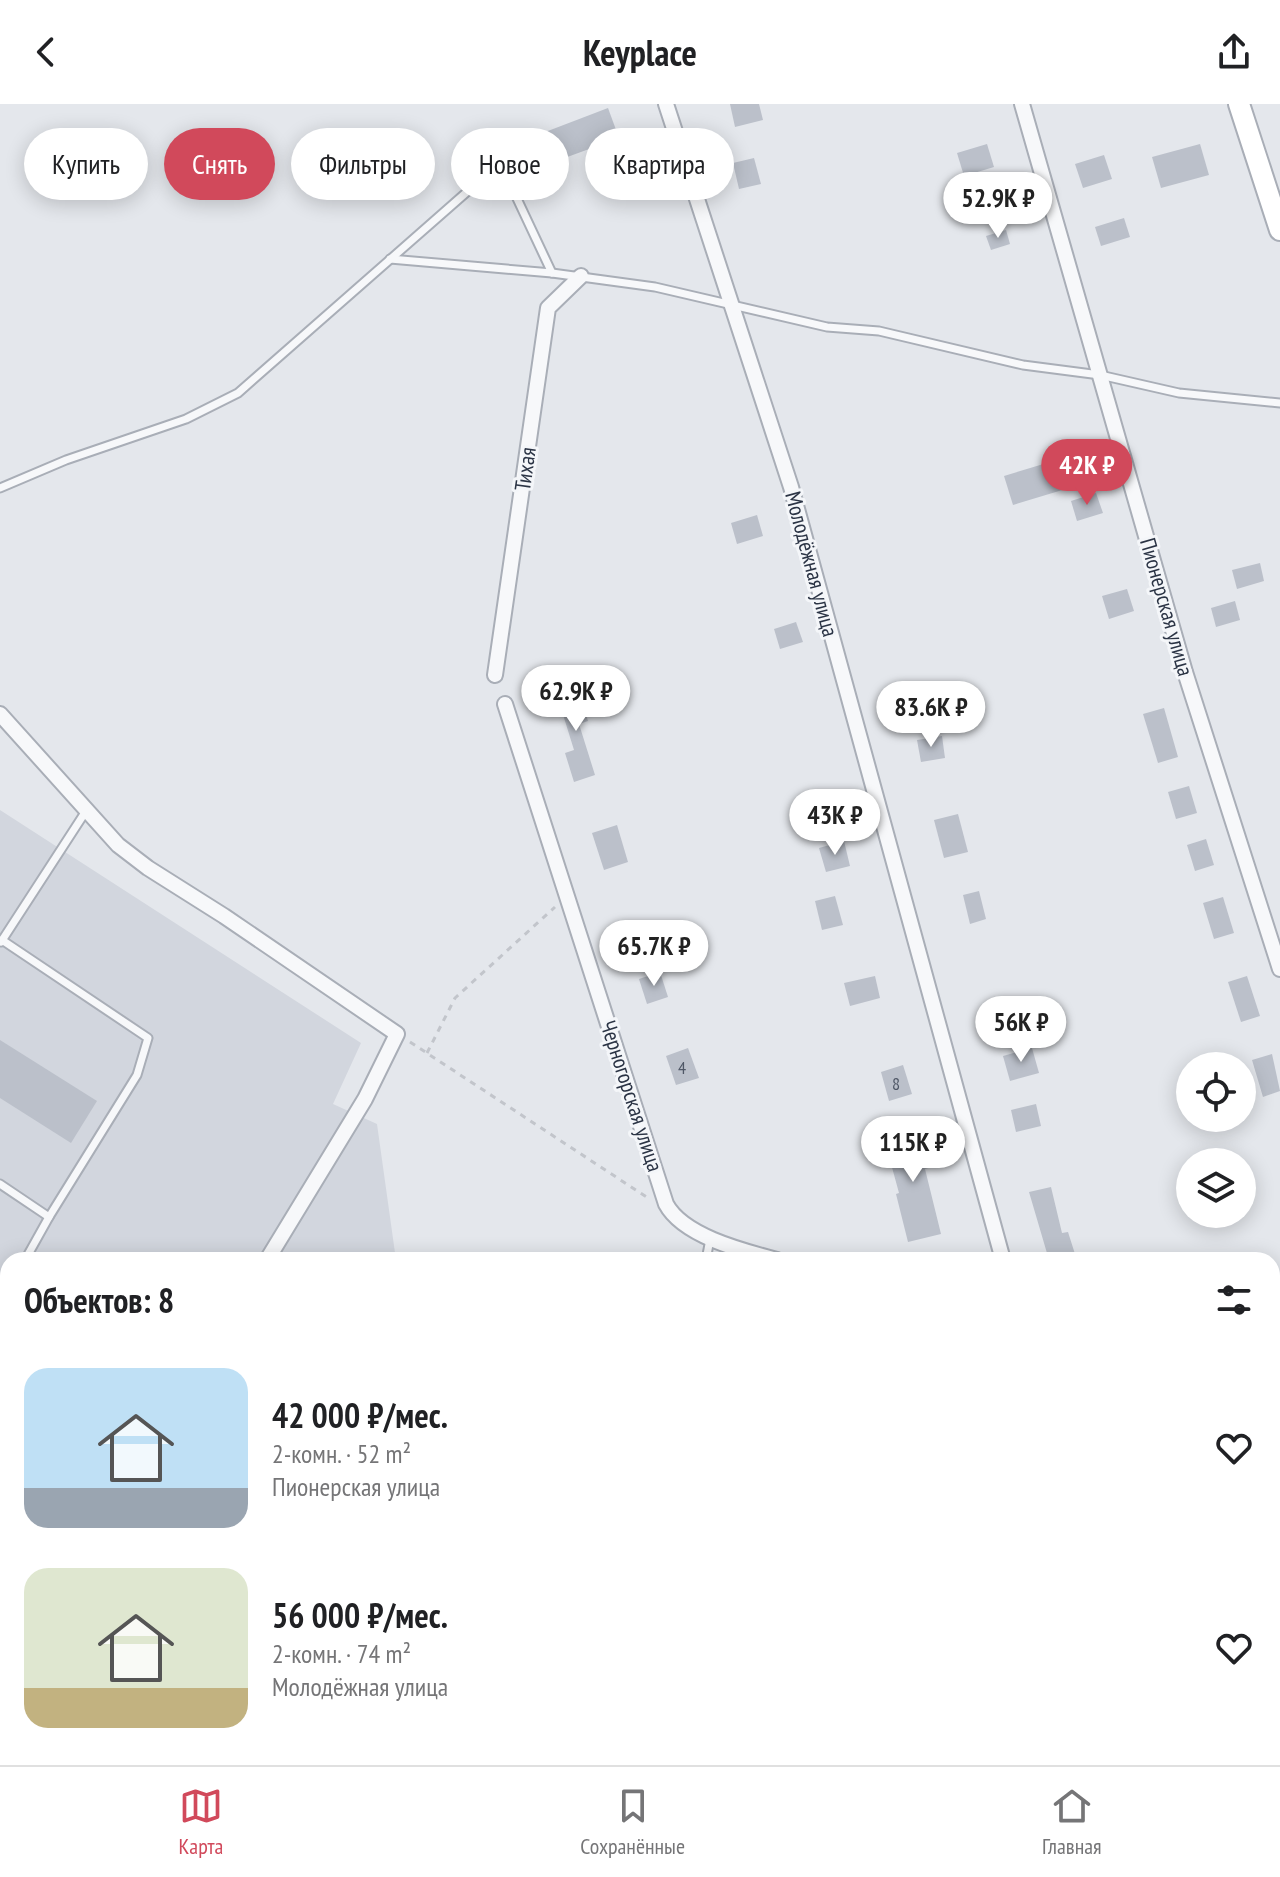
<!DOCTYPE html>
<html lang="ru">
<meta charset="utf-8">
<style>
:root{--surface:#fff;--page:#f2f2f2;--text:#202124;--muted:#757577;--line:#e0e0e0;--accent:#d1495b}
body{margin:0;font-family:"PT Sans Narrow",sans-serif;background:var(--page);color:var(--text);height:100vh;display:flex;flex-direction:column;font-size:30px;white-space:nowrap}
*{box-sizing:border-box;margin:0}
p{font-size:26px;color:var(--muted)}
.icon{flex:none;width:44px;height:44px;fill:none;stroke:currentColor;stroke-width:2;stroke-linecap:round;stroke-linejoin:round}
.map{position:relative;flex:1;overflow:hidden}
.details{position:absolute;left:0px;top:1148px;width:1280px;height:514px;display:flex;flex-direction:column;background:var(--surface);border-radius:24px 24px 0 0;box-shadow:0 4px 20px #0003}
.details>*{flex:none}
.top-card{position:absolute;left:24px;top:24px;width:800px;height:72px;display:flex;gap:16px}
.buttons{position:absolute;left:1176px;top:948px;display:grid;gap:16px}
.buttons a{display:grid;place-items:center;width:80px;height:80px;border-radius:50%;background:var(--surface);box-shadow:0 4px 20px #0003;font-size:40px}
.price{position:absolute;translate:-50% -68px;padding:0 18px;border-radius:28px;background:#fff;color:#222;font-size:26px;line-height:52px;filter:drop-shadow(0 2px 4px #0008)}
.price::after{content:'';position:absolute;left:50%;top:48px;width:24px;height:18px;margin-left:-12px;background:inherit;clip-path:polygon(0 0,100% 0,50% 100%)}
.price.current{background:var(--accent);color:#fff}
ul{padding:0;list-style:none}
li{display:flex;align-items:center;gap:24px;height:200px;padding:0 24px}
li span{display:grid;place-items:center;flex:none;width:224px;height:160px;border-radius:24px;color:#555}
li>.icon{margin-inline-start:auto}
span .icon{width:96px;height:96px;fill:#fffc;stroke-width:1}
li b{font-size:34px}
h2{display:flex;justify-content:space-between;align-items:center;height:96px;padding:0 24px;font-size:34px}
.chip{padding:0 28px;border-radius:36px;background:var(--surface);box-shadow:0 4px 20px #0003;font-size:28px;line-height:72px}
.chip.current{background:var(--accent);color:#fff}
header{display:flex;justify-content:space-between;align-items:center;height:104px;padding:0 24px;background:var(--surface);font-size:36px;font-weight:700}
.menu{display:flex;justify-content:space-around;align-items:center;height:112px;border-top:2px solid var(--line);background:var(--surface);font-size:22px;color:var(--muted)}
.menu a{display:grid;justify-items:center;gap:4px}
.menu .current{color:var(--accent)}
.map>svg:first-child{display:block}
</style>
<header><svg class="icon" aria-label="back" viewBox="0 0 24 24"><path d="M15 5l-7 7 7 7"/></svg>Keyplace<svg class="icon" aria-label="share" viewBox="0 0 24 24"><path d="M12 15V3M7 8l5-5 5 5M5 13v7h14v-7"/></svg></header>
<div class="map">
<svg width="1280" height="1661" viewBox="0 0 1280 1661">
<rect width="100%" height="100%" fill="#e4e7ec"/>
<g fill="#d2d6de">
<path d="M0,706l361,233 -28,61 44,20 19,136h-388v498h213l-5,7h-216z"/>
<path d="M1272,1647l8,5v9h-743l-1,-7h736z"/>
</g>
<g fill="#bbc0ca">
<path d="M730,0h29l4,16 -28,7z"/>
<path d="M608,4l11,30 -68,25 -11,-29z"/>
<path d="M987,40l7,23 -30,9 -7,-23z"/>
<path d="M1200,40l9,31 -48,13 -9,-31z"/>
<path d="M1104,51l8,24 -29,9 -8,-24z"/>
<path d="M754,54l7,26 -22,5 -6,-26z"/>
<path d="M1124,114l6,19 -29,9 -6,-19z"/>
<path d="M1006,126l4,14 -19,6 -5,-14z"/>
<path d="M1060,355l9,29 -56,17 -9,-29z"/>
<path d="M1096,389l7,20 -26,8 -6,-20z"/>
<path d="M757,411l6,21 -26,8 -6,-21z"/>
<path d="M1260,459l4,18 -27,8 -5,-19z"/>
<path d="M1127,485l7,22 -25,8 -7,-23z"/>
<path d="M1235,497l5,19 -24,7 -5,-19z"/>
<path d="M796,518l7,20 -23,7 -6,-20z"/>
<path d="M577,581l11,36 -9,3 16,51 -21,7 -9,-29 9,-3 -18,-58z"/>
<path d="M1164,604l14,49 -20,6 -15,-49z"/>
<path d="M942,632l3,22 -24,4 -4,-22z"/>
<path d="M1189,682l8,27 -21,6 -8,-27z"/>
<path d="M958,710l10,38 -24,6 -10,-38z"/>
<path d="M617,721l11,37 -24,8 -12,-37z"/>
<path d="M1206,735l8,26 -19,6 -8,-26z"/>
<path d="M844,737l6,25 -24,6 -7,-24z"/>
<path d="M979,787l7,28 -16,5 -7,-29z"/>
<path d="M835,792l8,29 -21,5 -7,-29z"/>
<path d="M1223,793l11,36 -20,6 -11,-36z"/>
<path d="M660,868l8,25 -21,7 -8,-25z"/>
<path d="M875,872l5,22 -30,8 -6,-23z"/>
<path d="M1247,872l13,40 -19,6 -13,-40z"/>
<path d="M0,936l97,61 -26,42 -71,-45z"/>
<path d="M688,944l11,30 -23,7 -10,-29z"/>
<path d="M1032,944l7,25 -29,8 -7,-25z"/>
<path d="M1272,950l8,37 -17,6 -11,-37z"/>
<path d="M903,961l9,29 -23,7 -8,-29z"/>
<path d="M1036,1000l5,22 -25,6 -5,-22z"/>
<path d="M920,1024l12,39 -7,2 16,65 -33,8 -12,-48 3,-1 -15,-55z"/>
<path d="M1051,1083l11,46 6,-1 7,22 -21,6h-5l-20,-68z"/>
</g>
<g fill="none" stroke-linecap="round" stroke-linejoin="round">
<defs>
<g id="lane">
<path d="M390,155l162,14 103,14 172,40 52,4 144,34 77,10 79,18 101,10"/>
<path d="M0,384l66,-28 120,-41 52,-26 255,-224 20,21 39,83"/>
<path d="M1,838l85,-131"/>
<path d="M0,1080l49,33 88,-142 11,-37 -146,-98"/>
<path d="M25,1156l24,-43"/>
<path d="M706,1156l4,-21"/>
<path d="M0,1199l8,-14"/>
</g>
<g id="street">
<path d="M666,0l125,383 212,773"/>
<path d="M1022,0l163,568 95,297"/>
<path d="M495,571l53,-367 33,-32"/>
<path d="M505,600l161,500c17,32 77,47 111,56"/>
<path d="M0,610l118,131 30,23 76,48 173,118 -32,65 -98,161"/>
<path d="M1272,1564l8,3"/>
<path d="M1153,1661l4,-7"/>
</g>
<path id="secondary" d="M1239,0l41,126"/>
</defs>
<use href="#lane" stroke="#a9aeb7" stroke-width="11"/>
<use href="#street" stroke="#a9aeb7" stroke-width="18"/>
<use href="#secondary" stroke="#a9aeb7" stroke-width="24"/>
<g stroke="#c2c5cb" stroke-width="3" stroke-dasharray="6 6" stroke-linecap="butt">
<path d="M410,938l238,156"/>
<path d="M427,949l28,-55 100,-91"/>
</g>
<use href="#lane" stroke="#f7f8fa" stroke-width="7"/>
<use href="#street" stroke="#f7f8fa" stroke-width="14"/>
<use href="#secondary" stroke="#fff" stroke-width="20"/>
</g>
<g text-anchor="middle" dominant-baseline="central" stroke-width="6" stroke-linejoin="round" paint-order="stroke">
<g font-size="18" fill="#4f5766">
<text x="682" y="963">4</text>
<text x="896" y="979">8</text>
</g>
<g font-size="22" fill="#2b3445" stroke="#f4f6f9">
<text transform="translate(525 365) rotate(-82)">Тихая</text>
<text transform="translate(812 460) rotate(75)">Молодёжная улица</text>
<text transform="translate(1167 503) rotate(74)">Пионерская улица</text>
<text transform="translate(632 992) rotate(72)">Черногорская улица</text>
</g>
</g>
</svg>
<div class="buttons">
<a><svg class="icon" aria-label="locate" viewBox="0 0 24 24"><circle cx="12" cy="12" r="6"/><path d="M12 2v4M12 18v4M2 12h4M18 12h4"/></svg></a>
<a><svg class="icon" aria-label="layers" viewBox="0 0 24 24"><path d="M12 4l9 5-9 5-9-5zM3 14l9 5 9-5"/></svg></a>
</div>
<b class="price" style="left:998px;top:136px">52.9K ₽</b>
<b class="price current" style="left:1087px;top:403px">42K ₽</b>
<b class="price" style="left:576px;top:629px">62.9K ₽</b>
<b class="price" style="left:931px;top:645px">83.6K ₽</b>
<b class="price" style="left:835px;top:753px">43K ₽</b>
<b class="price" style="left:654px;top:884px">65.7K ₽</b>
<b class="price" style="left:1021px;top:960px">56K ₽</b>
<b class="price" style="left:913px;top:1080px">115K ₽</b>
<div class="top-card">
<a class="chip">Купить</a>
<a class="chip current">Снять</a>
<a class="chip">Фильтры</a>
<a class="chip">Новое</a>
<a class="chip">Квартира</a>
</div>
<section class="details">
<h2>Объектов: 8<svg class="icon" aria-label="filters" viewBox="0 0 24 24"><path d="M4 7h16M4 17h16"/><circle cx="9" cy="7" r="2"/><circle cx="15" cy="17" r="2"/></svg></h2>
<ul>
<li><span style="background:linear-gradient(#bfe0f5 75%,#9aa5b1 0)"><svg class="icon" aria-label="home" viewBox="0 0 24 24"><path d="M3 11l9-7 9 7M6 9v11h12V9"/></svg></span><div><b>42 000 ₽/мес.</b><p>2-комн. · 52 m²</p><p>Пионерская улица</p></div><svg class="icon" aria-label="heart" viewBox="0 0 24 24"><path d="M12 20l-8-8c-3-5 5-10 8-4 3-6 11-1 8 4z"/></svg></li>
<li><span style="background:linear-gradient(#dfe7d0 75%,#c2b280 0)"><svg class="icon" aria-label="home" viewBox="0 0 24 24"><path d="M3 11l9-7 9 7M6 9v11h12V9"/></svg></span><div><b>56 000 ₽/мес.</b><p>2-комн. · 74 m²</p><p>Молодёжная улица</p></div><svg class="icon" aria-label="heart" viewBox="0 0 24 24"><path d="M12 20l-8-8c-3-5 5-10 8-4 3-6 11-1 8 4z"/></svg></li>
</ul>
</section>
</div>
<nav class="menu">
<a class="current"><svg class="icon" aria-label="map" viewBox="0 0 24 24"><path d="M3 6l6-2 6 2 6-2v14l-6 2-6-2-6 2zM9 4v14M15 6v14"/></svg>Карта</a>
<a><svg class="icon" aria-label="saved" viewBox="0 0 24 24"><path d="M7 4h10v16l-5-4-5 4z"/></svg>Сохранённые</a>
<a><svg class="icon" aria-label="home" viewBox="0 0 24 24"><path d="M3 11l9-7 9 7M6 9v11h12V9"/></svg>Главная</a>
</nav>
